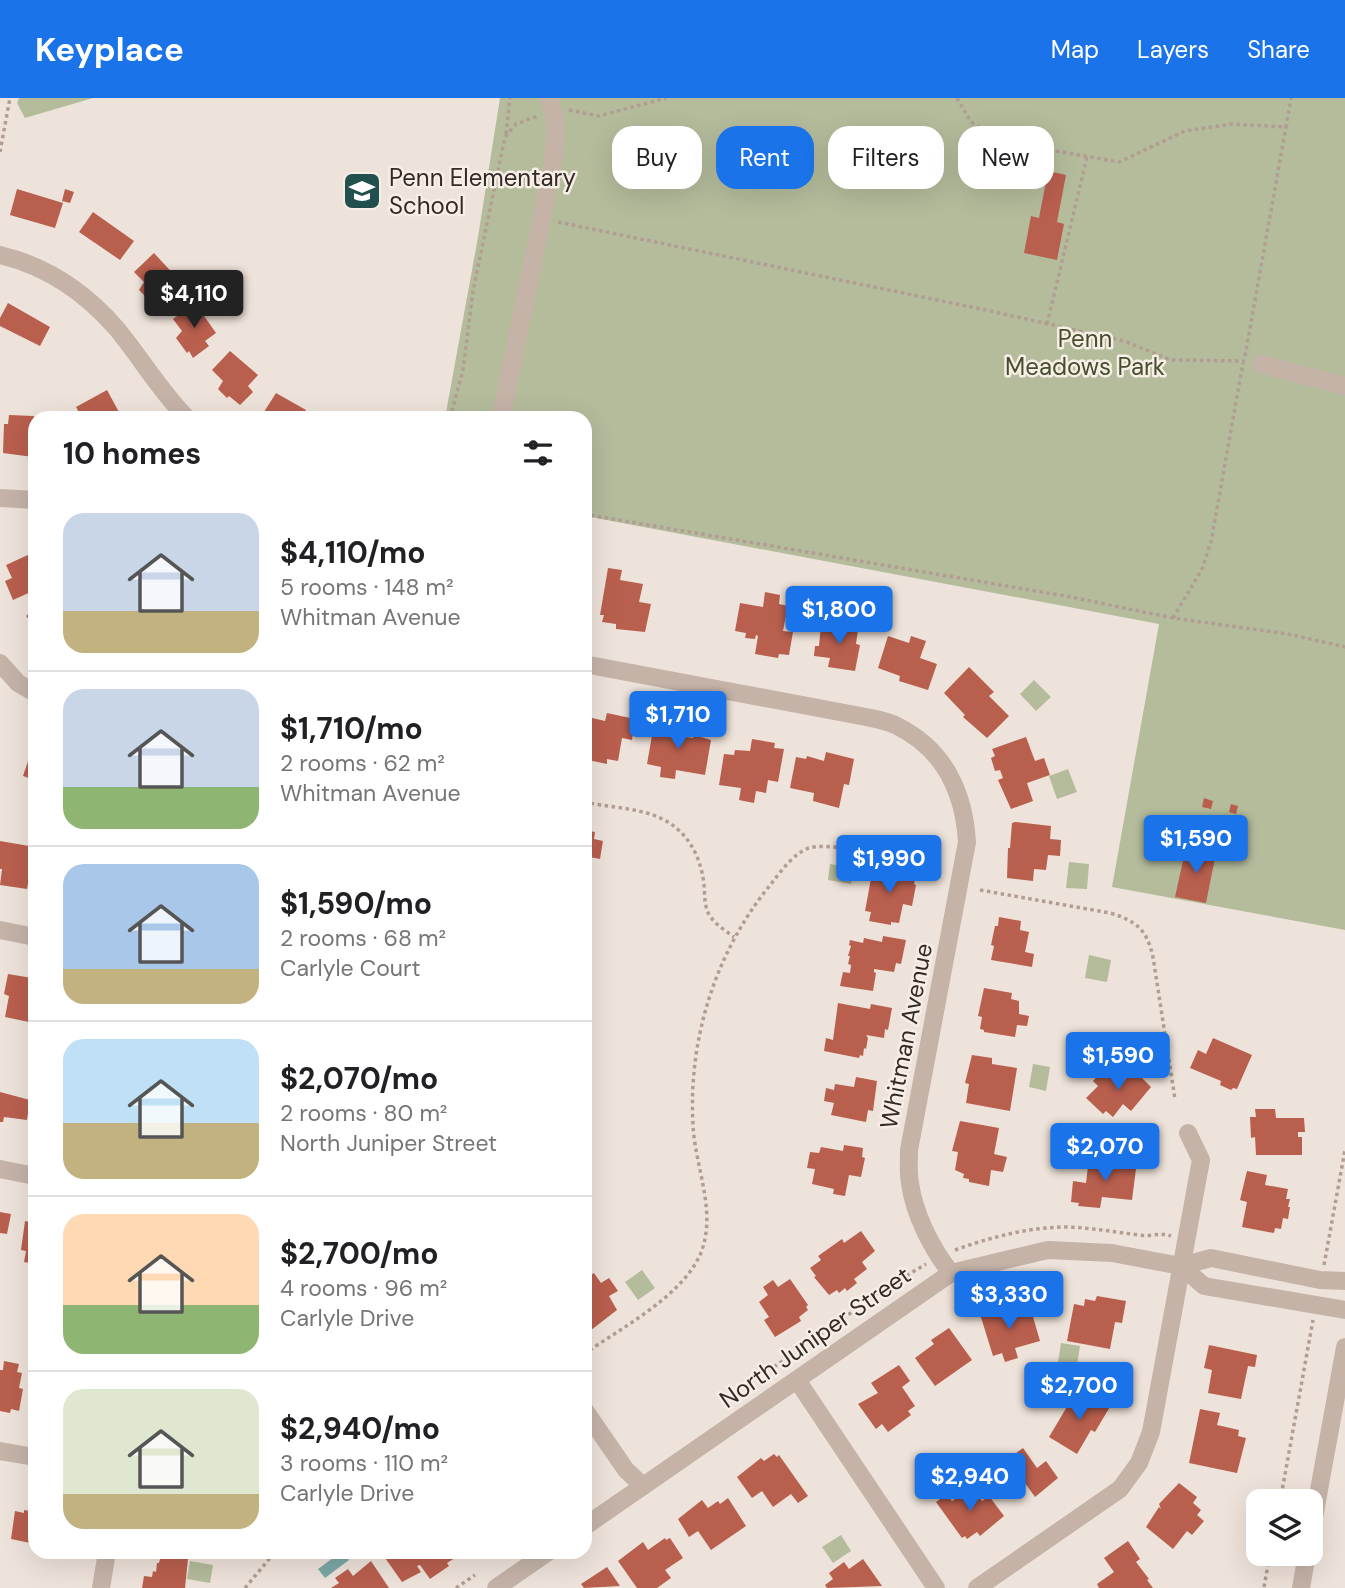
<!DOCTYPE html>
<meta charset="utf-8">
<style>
:root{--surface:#fff;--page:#f6f6f6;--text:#202124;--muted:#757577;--line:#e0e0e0;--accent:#1a73e8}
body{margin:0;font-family:"DM Sans",sans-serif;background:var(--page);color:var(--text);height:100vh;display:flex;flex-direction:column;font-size:26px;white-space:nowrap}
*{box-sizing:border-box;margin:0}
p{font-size:23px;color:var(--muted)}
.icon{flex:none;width:38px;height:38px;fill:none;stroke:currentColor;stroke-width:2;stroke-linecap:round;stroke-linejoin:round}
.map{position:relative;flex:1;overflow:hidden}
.side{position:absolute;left:28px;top:313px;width:564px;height:1148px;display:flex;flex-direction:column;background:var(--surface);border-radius:21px;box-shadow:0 7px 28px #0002}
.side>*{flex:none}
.top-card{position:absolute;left:612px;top:28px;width:626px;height:63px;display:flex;gap:14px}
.buttons{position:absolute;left:1246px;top:1391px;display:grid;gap:14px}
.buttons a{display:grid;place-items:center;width:77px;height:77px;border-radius:14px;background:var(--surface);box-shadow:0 7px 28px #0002;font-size:35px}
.price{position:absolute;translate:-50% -60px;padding:0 16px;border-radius:7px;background:var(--accent);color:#fff;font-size:23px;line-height:46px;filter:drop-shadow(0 2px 4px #0008)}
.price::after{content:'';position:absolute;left:50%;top:42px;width:21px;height:16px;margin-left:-10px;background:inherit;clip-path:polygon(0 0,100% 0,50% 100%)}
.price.current{background:#222;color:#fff}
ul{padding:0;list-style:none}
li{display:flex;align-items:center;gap:21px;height:175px;padding:0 35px}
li+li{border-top:2px solid var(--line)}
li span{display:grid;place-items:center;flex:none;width:196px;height:140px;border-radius:21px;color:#555}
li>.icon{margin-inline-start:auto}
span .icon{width:84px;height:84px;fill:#fffc;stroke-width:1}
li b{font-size:30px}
h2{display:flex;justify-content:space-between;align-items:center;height:84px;padding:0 35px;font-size:30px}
.chip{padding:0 24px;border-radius:21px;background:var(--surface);box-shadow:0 7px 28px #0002;font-size:24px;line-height:63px}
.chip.current{background:var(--accent);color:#fff}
header{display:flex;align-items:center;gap:42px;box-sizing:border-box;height:98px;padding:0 35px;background:var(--accent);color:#fff}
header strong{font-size:33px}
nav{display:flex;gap:38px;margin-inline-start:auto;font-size:24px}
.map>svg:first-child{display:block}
</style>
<header>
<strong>Keyplace</strong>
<nav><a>Map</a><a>Layers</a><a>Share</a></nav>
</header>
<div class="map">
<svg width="1345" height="1490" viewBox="0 0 1345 1490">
<rect width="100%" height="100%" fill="#eee3da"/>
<g fill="#b4bc9c">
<path d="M19,0h74l-68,20 -8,-15z"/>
<path d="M500,0h845v832l-233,-43 47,-263 -574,-108 -1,-98h-139l33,-181z"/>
<path d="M843,498l21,4 -4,21 -20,-3z"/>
<path d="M1034,582l17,17 -15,14 -16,-17z"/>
<path d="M1068,671l9,23 -20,7 -8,-23z"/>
<path d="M1069,764l20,2 -2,25 -21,-1z"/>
<path d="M830,766l24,4 -3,16 -23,-4z"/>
<path d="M1089,857l22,5 -4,22 -22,-4z"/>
<path d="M1033,966l17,3 -4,24 -17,-4z"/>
<path d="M642,1172l13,18 -17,12 -13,-18z"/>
<path d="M1061,1245l19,3 -3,19 -19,-3z"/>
<path d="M841,1437l10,16 -18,12 -11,-16z"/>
<path d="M190,1463l23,4 -3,18 -23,-4z"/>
</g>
<path fill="#7ca8a7" d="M341,1454h3l5,8 -24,18 -7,-9z"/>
<g fill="#b95f4e">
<path d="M1048,73l18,4 -9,47 7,2 -7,36 -33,-7 7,-37 8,2z"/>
<path d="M17,91l46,14 -8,25 -45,-13z"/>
<path d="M65,91l9,3 -4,11 -8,-2z"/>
<path d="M93,114l41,29 -14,19 -41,-28z"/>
<path d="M154,155l24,26 -10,10 5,4 -16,15 -18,-18 5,-8 -10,-10z"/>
<path d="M8,205l42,24 -10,19 -40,-20v-8z"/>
<path d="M195,205l21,30 -11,8 4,5 -16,12 -4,-7 -2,2 -11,-15 6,-7 -9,-12z"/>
<path d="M230,253l28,24 -10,11 5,6 -13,13 -11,-9 -2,2 -9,-9 5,-8 -11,-11z"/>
<path d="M107,292l13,24 -8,4h-30l-6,-11z"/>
<path d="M276,295l30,17 -5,8h-35l-4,-3z"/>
<path d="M9,317l25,1 -1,41 -30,-4 1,-29h4z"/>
<path d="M30,456l5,11v25l-22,10 -8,-19 7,-3 -6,-13z"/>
<path d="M608,470l14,2 -2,10 23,4 -4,18 12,2 -6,28 -29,-3v-5l-14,-2 2,-7h-4z"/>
<path d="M765,494l15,3 -1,9 9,2 -5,25 10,1 -4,23 -10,-1 -1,4 -23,-4 3,-18 -2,-1 -1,4 -10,-1 1,-5 -11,-2 5,-28 23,4z"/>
<path d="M35,511v17l-9,-10z"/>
<path d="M835,522l15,3 -1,6 9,1 -2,14 4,1 -5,26 -27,-4 2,-9 -16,-2 1,-10h4l2,-21 13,1z"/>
<path d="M888,538l21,7 2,-7 15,5 -6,17 17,6 -9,26 -29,-9 1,-5 -22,-8z"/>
<path d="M969,569l25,25 -5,4 20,20 -22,22 -24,-21 2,-2 -21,-22z"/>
<path d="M607,615l28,6 -3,21 -10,-2 -4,23 -11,-2v5l-19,-4 1,-4 -5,-1v-39l21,5z"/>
<path d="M654,626l33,4 -1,9 7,1 1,-3 17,5 -6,35 -29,-5 -1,9 -15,-2 1,-10 -14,-3z"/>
<path d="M1026,639l9,24 9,-3 6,17 -23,8 6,18 -22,8 -13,-29 5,-2 -3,-8 -5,1 -4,-13 4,-2 -3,-7z"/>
<path d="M752,641l23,4 -1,5 10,1 -6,33 -10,-2 -2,13 -10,-2 -2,12 -15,-3 2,-12 -22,-3 5,-31 10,1 1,-5 15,1z"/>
<path d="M35,643v39l-12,-4z"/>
<path d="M826,654l28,7 -5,26 -5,-1 -5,24 -26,-7 1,-8 -24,-5 6,-31 10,2 1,-3 17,5z"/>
<path d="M1204,700l9,3 -2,8 -9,-2z"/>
<path d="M1231,706l7,2 -2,8 -7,-2z"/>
<path d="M1015,724l36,4 -1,13 11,1 -1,16 -12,-1 -2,15 -12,-1 -1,12 -26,-3 1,-30h2l2,-25z"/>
<path d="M584,732l11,2 -1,7 9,2 -3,18 -16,-3z"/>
<path d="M0,743l35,6 -8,42 -27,-4 2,-16h-2z"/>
<path d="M1186,749l30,6 -10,50 -31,-6z"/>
<path d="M873,770l43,7 -2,9 2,1 -4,21 -9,-2 -4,19 -8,-1v3l-22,-4 2,-9 -6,-1z"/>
<path d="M999,819l22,4 -1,9 9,2 -4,20 9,2 -2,13 -41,-7 3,-14 -3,-1 4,-19h3z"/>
<path d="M883,838l23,4 -5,24 -5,-1 -2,9 -20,-3v3l2,1 -3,18 -33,-5 3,-14 7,1 1,-8 -3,-1 2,-8h-2l3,-10 -2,-1 1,-5 13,3 1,-5 18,4z"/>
<path d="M8,876l24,4 -3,16 2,-2 4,1v38l-7,-1 1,-8 -24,-5 4,-21 -5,-2z"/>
<path d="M984,890l28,5 -1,6 8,2v13l10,2 -2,10 -10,-1 -2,12 -31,-5v-2l-4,-1 2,-12 -4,-1z"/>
<path d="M838,905l32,6 1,-5 21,4 -4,22 -3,-1 -1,9 -18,-3 2,3 -2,11 -2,-1 -1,8 -3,-1 -1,3 -35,-7 2,-13 7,2z"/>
<path d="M1213,940l39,17 -15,34 -4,-1 -2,2 -11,-5 1,-4 -31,-13 8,-18 8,4z"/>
<path d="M972,957l20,3v6l25,4 -7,43 -44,-8 3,-19 -4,-1z"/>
<path d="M1103,972l6,6 4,-5 11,10 10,-11 17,17 -20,24 -8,-7 -10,13 -7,-6 -3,3 -17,-16 12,-12 -5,-5z"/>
<path d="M856,979l21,4 -4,30 -5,-1 -2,12 -35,-7 3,-12 -10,-2 2,-13 8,2 1,-6 19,3z"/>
<path d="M0,994l30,8 -3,20 -23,-3 -1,5h-3z"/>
<path d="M1255,1011h20l1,9h28l1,14h-7v5h4v18h-46l-1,-18 -4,1 -1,-21h6z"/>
<path d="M960,1023l39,7 -5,26 13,3 -4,15 -12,-2 -2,16 -20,-4v-3l-6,-1 1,-4 -9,-4 3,-18 -6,-1z"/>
<path d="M844,1047l19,3 -1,9 3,1 -4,19 -12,-2 -4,21 -12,-2 1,-5 -22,-5 3,-15 -8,-1 3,-16 9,1 2,-6 22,4z"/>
<path d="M1095,1059l9,1 -1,6 12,2 1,-7 21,2 -5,39 -30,-3 -2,11 -22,-2 1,-3 -8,-1 2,-21 13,2 2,-17 5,1z"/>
<path d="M1247,1073l20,4 -2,10 23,4 -2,10h4l-2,8h2l-2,12 -5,-1 -2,11 -6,-1 -1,5 -32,-6 5,-25 -7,-2z"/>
<path d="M0,1114l11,2 -4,20 -7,-1z"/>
<path d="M25,1123l10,2v41l-11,-2 2,-11 -5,-1z"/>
<path d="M861,1133l14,20 -13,11 5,7 -13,10 3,4 -10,8 -2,-3 -6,5 -2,-3 -8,5 -15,-18 2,-1 -6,-8 11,-8 -3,-4 24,-17 2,4z"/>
<path d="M594,1175l7,10 8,-5 9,13 -9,5 8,14 -31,24 -2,-55z"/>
<path d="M790,1181l18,26 -2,2 2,3 -9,7 2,4 -26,16 -11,-17 5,-3 -10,-15 9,-7 -5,-8 10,-7 5,7z"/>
<path d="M1097,1198l29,5 -4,22 -7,-1 -5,27 -43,-8 7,-37 10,2 1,-7 10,2z"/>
<path d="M1011,1205l4,11 16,-4 9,31 -25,7 3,10 -13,4 -3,-9 -9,3 -13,-42z"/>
<path d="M949,1230l23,32 -37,26 -20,-28 19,-14 -3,-4z"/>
<path d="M1209,1247l48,10 -2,12 -7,-1 -7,33 -33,-6 4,-23 -8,-2z"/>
<path d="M4,1263l15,3 -2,8 5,1 -3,15 4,1 -4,22 -8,-2 -1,4 -10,-2v-41h3z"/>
<path d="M899,1267l11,16 -8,6 13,19 -7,5 3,4 -23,17 -6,-8 -6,5 -18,-25 20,-11 -7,-10z"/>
<path d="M1092,1296l19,11 -16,27 -4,-2 -14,24 -28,-17 25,-42 13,7z"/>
<path d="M1200,1311l20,4 -3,12 22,5 -1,6 8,2 -9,35 -48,-10z"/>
<path d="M1023,1350l14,20 9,-7 12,17 -23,19 -10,-14 -18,15 -17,-26z"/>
<path d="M774,1356l3,3 2,-2 29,41 -10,7 -7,-9 -18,13 -11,-16 -10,7 -15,-21 24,-19 3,3z"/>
<path d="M1179,1385l18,14 -4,6 8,7 -4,5 7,6 -12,14 -5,-4 -14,18 -27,-22 13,-20 2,2 -2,-5z"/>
<path d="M972,1389l10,14 7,-5 15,20 -24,20 -3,-4 -10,7 -2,-3 -3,2 -26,-36 11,-8 5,7z"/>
<path d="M728,1400l18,28 -35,24 -13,-19 -9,6 -11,-18 24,-19 6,8 10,-7 2,3z"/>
<path d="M24,1412l11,2v32l-24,-5 4,-28 9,2z"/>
<path d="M665,1440l1,2 4,-2 13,20 -18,12 6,8 -14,10h-20l-19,-27 25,-19 5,8z"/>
<path d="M1128,1443l12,18 -4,3 13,17 -2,1 6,8h-54l-2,-4 17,-12 -10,-14z"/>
<path d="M387,1454h65l3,6 -8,5 2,3 -19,13 -10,-14 -3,1 4,6 -19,10 -19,-27z"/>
<path d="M161,1457l27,4 -3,29h-43l2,-12 8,1 1,-6 3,1 1,-9h2z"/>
<path d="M863,1461l19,27 -55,2 -2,-3 8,-6 -4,-6 15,-11 5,7z"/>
<path d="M371,1463l18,27h-58l8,-5 -4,-5 13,-9 5,7z"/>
<path d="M607,1469l13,19 -36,2 -3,-4z"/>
</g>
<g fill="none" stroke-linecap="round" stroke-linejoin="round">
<g stroke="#b19d92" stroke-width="3.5" stroke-dasharray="3.5 3.5" stroke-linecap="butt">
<path d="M957,0l14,24 33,20 115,20 66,-31 47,-7 54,3 5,-29"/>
<path d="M569,12l30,6 67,-18"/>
<path d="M506,36l4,-36"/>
<path d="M0,54l10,-54"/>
<path d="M558,124l428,88 138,31 47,19 74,1"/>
<path d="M1047,226l40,-167"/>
<path d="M1245,258l41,-229"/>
<path d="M450,320l13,-48 10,-79 32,-154 11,-13 22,-8"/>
<path d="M584,416l487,83 102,21 115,16 57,13"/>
<path d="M1173,520l29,-49 9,-27 32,-179"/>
<path d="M584,704c23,5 54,6 74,15 29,12 43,39 46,68 1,11 0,22 6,31 6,9 16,15 24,21"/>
<path d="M980,792l130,23c27,8 37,17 43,44l22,142"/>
<path d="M955,1152c36,-13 74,-23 113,-23 24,1 47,5 71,8 11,2 21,-3 32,1"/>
<path d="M1324,1167l21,-115"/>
<path d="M584,1256c37,-26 97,-57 116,-99 18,-42 -5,-87 -7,-130 -5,-87 23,-174 78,-241 10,-13 23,-31 38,-36 23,-7 104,13 131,19"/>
<path d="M774,1269l115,-81 37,-22"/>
<path d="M1280,1404l33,-182"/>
<path d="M1264,1489l6,-33"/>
<path d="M245,1490l30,-36"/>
<path d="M456,1490l19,-13"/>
</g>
<g stroke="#c5b3a8" stroke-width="18">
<path d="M0,157c46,11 86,38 117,74 24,29 43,62 70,89"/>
<path d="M1261,266l84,22"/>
<path d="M501,320l51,-251c4,-25 6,-45 -3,-69"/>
<path d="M0,400l35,2"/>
<path d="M0,565l18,20 17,10"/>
<path d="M584,566l282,53c10,2 22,4 31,9 47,23 67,66 70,116l-58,308c0,11 -1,23 1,33 4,31 22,66 41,90"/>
<path d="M0,832l35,7"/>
<path d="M0,1071l35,7"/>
<path d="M1181,1168l23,20 141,24"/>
<path d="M797,1282l139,208"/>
<path d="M584,1311l42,61 17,16"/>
<path d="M0,1353l35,6"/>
<path d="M584,1429l367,-254 97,-23 64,3 69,13 30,-8 109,22 25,1"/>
<path d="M1311,1436l34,-187"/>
<path d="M101,1490l6,-36"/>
<path d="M496,1490l52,-36"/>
<path d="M977,1490l143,-99 19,-26 12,-31 50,-272 -13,-27"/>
<path d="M1301,1490l6,-34"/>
</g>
</g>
<defs>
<symbol id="school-square" viewBox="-11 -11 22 22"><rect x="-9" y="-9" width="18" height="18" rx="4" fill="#21504f" stroke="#f7eee6"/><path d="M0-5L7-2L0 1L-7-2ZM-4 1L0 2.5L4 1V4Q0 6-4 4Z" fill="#fff"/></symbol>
</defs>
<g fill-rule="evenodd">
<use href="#school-square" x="340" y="71" width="44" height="44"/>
</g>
<g text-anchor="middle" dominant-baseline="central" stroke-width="5" stroke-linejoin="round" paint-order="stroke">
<g font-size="24" fill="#332a27" stroke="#f7eee6" text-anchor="start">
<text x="389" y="79">Penn Elementary<tspan x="389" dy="28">School</tspan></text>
</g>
<g font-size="24" fill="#454e2e" stroke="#f7eee6">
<text x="1085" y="240">Penn<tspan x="1085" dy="28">Meadows Park</tspan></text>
</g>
<g font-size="24" fill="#332a27" stroke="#f7eee6">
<text transform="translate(906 938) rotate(-79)">Whitman Avenue</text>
<text transform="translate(815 1239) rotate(-35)">North Juniper Street</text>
</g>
</g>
</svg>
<div class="buttons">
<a><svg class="icon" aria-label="layers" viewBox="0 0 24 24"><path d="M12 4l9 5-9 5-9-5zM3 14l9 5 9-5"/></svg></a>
</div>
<b class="price current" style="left:194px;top:232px">$4,110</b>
<b class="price" style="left:839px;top:548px">$1,800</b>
<b class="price" style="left:678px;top:653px">$1,710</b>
<b class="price" style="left:1196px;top:777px">$1,590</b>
<b class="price" style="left:889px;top:797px">$1,990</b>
<b class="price" style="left:1118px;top:994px">$1,590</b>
<b class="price" style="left:1105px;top:1085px">$2,070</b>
<b class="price" style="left:1009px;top:1233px">$3,330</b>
<b class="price" style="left:1079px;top:1324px">$2,700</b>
<b class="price" style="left:970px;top:1415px">$2,940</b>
<div class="top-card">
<a class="chip">Buy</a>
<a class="chip current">Rent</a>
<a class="chip">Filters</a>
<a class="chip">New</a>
</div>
<section class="side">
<h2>10 homes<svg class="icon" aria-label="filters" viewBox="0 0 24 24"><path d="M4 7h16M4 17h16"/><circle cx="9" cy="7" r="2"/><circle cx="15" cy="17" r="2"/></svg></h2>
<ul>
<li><span style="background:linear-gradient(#c9d6e8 70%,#c2b280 0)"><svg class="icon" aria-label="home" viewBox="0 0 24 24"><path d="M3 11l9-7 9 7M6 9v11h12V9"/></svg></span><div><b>$4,110/mo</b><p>5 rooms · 148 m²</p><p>Whitman Avenue</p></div></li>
<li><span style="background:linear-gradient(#c9d6e8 70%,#8fb573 0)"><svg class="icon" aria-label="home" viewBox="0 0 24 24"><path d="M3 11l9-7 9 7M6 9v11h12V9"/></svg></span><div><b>$1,710/mo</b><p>2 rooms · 62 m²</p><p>Whitman Avenue</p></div></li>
<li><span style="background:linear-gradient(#a9c7e8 75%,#c2b280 0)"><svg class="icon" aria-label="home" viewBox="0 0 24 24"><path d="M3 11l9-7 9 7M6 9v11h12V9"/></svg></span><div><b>$1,590/mo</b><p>2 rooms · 68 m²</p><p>Carlyle Court</p></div></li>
<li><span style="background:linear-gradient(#bfe0f5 60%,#c2b280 0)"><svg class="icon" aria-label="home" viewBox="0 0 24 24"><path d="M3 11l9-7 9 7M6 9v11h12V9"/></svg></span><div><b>$2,070/mo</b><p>2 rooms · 80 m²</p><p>North Juniper Street</p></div></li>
<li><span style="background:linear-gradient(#ffd9b3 65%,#8fb573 0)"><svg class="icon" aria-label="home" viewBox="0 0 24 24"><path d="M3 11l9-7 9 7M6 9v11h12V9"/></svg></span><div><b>$2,700/mo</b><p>4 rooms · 96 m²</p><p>Carlyle Drive</p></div></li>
<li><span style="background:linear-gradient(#dfe7d0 75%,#c2b280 0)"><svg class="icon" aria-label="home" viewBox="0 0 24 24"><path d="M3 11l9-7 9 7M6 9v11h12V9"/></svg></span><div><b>$2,940/mo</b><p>3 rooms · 110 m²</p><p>Carlyle Drive</p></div></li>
</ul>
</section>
</div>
